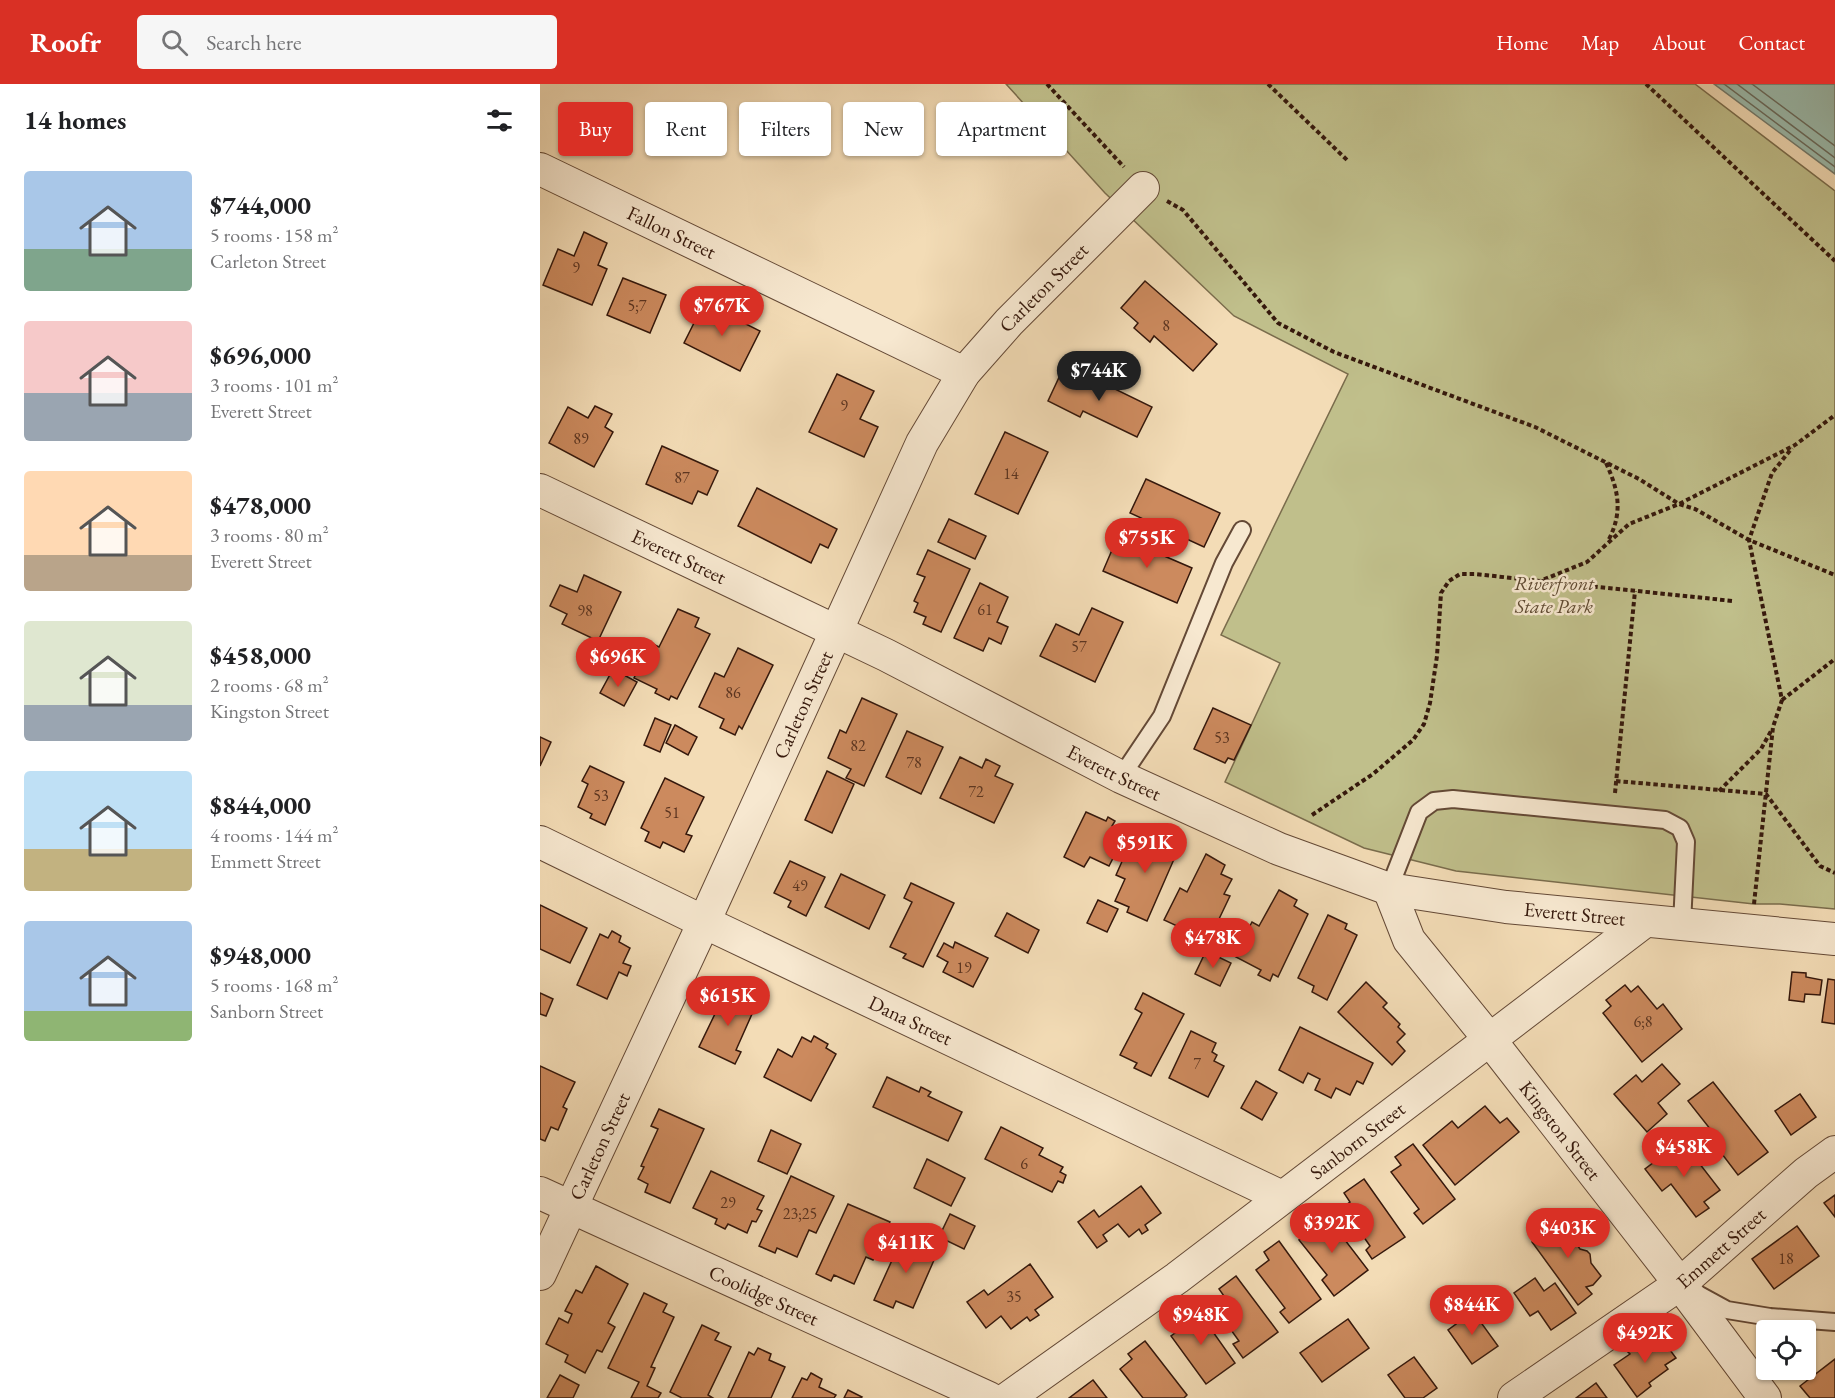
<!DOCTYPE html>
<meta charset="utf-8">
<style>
:root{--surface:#fff;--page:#f6f6f6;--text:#202124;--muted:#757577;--accent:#d93025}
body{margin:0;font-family:"EB Garamond",serif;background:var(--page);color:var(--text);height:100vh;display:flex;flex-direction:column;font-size:22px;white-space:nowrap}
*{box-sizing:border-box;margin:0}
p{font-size:20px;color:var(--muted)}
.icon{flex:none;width:33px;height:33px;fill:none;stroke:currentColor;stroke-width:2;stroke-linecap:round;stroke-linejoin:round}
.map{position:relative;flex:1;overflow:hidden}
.details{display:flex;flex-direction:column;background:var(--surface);width:540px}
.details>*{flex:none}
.top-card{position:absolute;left:18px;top:18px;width:570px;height:54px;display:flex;gap:12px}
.buttons{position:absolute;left:1216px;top:1236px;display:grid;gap:12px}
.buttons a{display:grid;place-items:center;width:60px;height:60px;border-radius:6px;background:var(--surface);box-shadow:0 2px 4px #0004;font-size:30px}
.price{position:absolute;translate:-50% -51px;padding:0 14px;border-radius:21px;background:var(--accent);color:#fff;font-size:20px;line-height:39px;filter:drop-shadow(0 2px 3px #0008)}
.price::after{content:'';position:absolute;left:50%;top:36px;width:18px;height:14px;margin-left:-9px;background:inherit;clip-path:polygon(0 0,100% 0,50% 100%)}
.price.current{background:#222;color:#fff}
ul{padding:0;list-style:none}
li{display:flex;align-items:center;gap:18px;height:150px;padding:0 24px}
li span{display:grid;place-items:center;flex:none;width:168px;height:120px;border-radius:6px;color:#555}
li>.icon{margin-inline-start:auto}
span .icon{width:72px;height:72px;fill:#fffc;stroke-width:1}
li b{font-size:26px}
h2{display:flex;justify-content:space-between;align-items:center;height:72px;padding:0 24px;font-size:26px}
.tag{padding:0 21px;border-radius:6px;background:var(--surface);box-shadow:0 2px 4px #0004;font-size:21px;line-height:54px}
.tag.current{background:var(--accent);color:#fff}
header{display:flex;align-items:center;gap:36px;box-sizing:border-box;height:84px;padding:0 30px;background:var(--accent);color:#fff}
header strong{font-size:28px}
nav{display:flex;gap:33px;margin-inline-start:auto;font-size:21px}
.search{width:420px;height:54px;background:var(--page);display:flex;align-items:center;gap:15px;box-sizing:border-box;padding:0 21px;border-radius:6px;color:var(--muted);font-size:22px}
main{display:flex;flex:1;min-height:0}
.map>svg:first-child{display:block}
</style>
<header>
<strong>Roofr</strong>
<div class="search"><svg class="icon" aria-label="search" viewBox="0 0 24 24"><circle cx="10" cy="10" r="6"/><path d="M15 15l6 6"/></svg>Search here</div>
<nav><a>Home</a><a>Map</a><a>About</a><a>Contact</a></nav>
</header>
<main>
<section class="details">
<h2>14 homes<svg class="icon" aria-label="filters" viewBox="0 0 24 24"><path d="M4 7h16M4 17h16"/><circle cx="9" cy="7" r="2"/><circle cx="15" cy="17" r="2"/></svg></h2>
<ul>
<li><span style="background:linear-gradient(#a9c7e8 65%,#7fa58c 0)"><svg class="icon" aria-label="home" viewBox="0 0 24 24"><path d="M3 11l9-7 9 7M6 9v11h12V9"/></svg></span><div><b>$744,000</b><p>5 rooms · 158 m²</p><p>Carleton Street</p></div></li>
<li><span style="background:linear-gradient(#f6c9c9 60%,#9aa5b1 0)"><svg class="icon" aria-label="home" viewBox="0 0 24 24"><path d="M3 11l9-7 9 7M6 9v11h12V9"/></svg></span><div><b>$696,000</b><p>3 rooms · 101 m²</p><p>Everett Street</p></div></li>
<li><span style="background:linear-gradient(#ffd9b3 70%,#b9a48a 0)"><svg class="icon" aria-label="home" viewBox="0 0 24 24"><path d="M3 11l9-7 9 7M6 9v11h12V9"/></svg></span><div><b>$478,000</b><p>3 rooms · 80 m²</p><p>Everett Street</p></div></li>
<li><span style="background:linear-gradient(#dfe7d0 70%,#9aa5b1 0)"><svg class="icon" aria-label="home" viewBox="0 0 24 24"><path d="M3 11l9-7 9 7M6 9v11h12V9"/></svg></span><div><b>$458,000</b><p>2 rooms · 68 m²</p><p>Kingston Street</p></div></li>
<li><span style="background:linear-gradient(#bfe0f5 65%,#c2b280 0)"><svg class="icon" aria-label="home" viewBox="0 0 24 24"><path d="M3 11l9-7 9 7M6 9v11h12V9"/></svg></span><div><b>$844,000</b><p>4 rooms · 144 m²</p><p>Emmett Street</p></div></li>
<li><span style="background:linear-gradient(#a9c7e8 75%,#8fb573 0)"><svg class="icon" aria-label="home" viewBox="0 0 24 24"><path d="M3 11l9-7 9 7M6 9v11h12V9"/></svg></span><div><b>$948,000</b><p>5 rooms · 168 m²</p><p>Sanborn Street</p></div></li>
</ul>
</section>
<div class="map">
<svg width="1295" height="1314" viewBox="0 0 1295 1314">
<rect width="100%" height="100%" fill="#f3dcb6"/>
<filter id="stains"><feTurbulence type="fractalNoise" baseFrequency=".00333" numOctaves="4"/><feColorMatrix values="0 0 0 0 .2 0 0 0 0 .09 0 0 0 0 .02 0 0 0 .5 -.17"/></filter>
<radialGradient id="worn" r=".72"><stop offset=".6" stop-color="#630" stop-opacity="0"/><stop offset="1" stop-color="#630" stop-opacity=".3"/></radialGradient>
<path fill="#c0bf8b" stroke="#7a6c4c" stroke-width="1.5" d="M466,0h689l140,107v718l-55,-5h-26l-298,-33 -92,-23 -139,-66 55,-119 -59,-28 127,-261 -114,-58 -129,-123z"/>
<path fill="#9bbcae" stroke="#727a6d" stroke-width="1.5" d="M1174,0h121v90z"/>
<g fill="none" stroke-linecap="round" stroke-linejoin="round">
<g stroke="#686a5d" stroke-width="1.5">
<path d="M1184,0l111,83"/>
<path d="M1197,0l98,74"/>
<path d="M1212,0l83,62"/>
</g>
</g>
<g fill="#cc8a5e" stroke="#35180c" stroke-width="1.5">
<path d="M44,148l23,11 -9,22 9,4 -15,36 -49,-20 15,-36 16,7z"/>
<path d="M83,194l43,17 -16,38 -43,-18z"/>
<path d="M605,197l72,63 -24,27 -39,-35 -4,6 -16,-14 4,-5 -17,-15z"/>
<path d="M164,219l56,28 -20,40 -56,-28z"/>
<path d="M534,285l78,38 -15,30 -54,-26 -3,6 -32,-16 14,-30 9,4z"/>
<path d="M297,290l37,17 -14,28 18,8 -14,30 -55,-25z"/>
<path d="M55,322l17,8 -7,13 8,5 -19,35 -45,-24 19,-36 20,11z"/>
<path d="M465,348l43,20 -30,62 -43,-20z"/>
<path d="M122,362l56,25 -11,24 -9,-4 -6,13 -46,-20z"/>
<path d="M606,395l74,34 -16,34 -74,-34z"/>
<path d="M217,404l80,41 -9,19 -8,-4 -9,19 -73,-37z"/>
<path d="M409,435l37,17 -11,23 -37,-17z"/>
<path d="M578,452l74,32 -15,35 -74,-32z"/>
<path d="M388,466l42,19 -29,63 -18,-8 3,-7 -12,-5 4,-9 -4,-2 11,-24 -8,-3z"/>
<path d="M44,491l37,17 -23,49 -36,-17 5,-10 -17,-8 10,-21 17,7z"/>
<path d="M440,499l28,14 -11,25 11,5 -7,17 -12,-6 -6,13 -29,-13z"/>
<path d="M552,524l31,14 -28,60 -55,-26 16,-32 23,11z"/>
<path d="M138,525l21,9 -4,9 15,7 -33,65 -6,-3 -2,4 -14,-7 2,-4 -23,-11 17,-35 8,4z"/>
<path d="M198,564l35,17 -31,64 -3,-3 -4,9 -15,-7 4,-9 -25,-12 16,-34 9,4z"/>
<path d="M73,585l24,13 -13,24 -24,-13z"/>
<path d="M322,614l35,16 -33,72 -18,-8 5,-9 -23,-11 12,-28 6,3z"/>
<path d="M673,624l38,17 -17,35 -6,-2 -3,5 -31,-14z"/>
<path d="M115,634l16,7 -11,27 -16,-7z"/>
<path d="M135,641l22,12 -9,18 -22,-12z"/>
<path d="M367,647l36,16 -22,47 -35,-17z"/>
<path d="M0,653l11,5 -11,24z"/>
<path d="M420,673l22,11 4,-9 14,7 -5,10 18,8 -19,39 -54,-25z"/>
<path d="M50,682l34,16 -19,43 -15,-7 2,-4 -14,-7 10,-23 -6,-3z"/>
<path d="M287,687l27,13 -22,49 -27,-13z"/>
<path d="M125,694l39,19 -18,37 6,2 -8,16 -21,-10 -3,6 -15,-7 4,-9 -8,-4z"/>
<path d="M546,728l20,9 2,-4 7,4 -3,5 14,7 -17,33 -19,-9 -6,10 -20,-10z"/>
<path d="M608,744l19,8 -3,8 14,6 -31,71 -20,-9 2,-5 -14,-6 10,-22 -9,-4 8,-18 9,4z"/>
<path d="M666,770l19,11 -4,9 11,5 -8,15 6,2 -23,48 -6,-2 -1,3 -16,-7 4,-7 -24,-11 16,-32 7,4z"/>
<path d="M250,777l35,16 -19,39 -18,-9 3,-6 -17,-8z"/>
<path d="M301,790l44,21 -16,34 -44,-22z"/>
<path d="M371,799l43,20 -31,64 -20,-9 3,-4 -16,-7 22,-45 -8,-4z"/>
<path d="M739,806l18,10 -3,6 14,8 -30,63 -5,-3 -3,7 -12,-6 3,-5 -27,-14 18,-34 7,4z"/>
<path d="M558,816l20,9 -11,23 -20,-9z"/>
<path d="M0,821l47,23 -17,35 -30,-14z"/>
<path d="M467,829l32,17 -11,23 -33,-17z"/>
<path d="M788,831l19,9 -2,5 12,6 -30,65 -15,-8 2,-6 -16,-8z"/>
<path d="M72,847l9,5 -2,6 11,6 -7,15 8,3 -4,10 -8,-4 -12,27 -30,-14 23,-51 8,4z"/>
<path d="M415,858l33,16 -15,29 -30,-15 5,-10 -11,-6 7,-13 9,5z"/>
<path d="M666,867l25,12 -11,23 -25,-12z"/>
<path d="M1252,888l14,1v4l16,3 -2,15 -15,-1 -1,8 -15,-2z"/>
<path d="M1288,895l7,1v44l-13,-2z"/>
<path d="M826,898l21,21 -4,4 17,17 -2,3 7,7 -8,8 8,9 -13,14 -54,-53z"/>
<path d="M1085,901l6,7 7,-6 19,23 6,-5 19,25 -40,33 -39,-49 8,-7 -5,-6z"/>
<path d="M186,907l30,14 -20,45 5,2 -6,12 -36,-17z"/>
<path d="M0,909l13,6 -7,17 -6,-2z"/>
<path d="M603,909l41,21 -33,62 -17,-8 3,-5 -17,-8 22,-42 -7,-4z"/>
<path d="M760,943l73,36 -10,21 -6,-3 -7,14 -14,-7 -5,10 -16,-8 5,-11 -12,-6 -5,10 -24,-13z"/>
<path d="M651,947l25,12 -4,9 5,3 -3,6 10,5 -16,31 -39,-19z"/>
<path d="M274,952l14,8 -2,4 10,6 -25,47 -47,-24 14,-28 14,8 10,-20 9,5z"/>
<path d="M1122,980l18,20 -22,19 9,11 -20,18 -33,-38 22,-19 6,7z"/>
<path d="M0,982l35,16 -12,25 4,2 -9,21 -7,-3 -6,14 -5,-2z"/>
<path d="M347,993l32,15 2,-5 10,5 -3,4 34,16 -14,29 -75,-34z"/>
<path d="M716,997l21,12 -15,27 -21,-12z"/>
<path d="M1173,998l55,70 -30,23 -32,-42 5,-3 -23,-29z"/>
<path d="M1260,1010l16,23 -25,18 -16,-24z"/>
<path d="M945,1022l15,17 7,-5 12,14 -64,53 -32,-40 29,-24 6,7z"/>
<path d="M119,1025l45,20 -34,74 -25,-11 3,-8 -10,-5 6,-12 -3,-1 17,-37 -7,-3z"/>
<path d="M461,1043l42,21 -4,7 24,12 -3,5 6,3 -3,8 -5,-2 -6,11 -67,-33z"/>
<path d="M231,1046l30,14 -14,30 -29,-13z"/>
<path d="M1142,1057l38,49 -16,12 5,6 -13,9 -25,-33 -9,7 -17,-22z"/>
<path d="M873,1060l42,55 -32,25 -9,-11 5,-4 -28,-37 10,-7 -6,-8z"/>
<path d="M387,1075l38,19 -14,28 -37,-18z"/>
<path d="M171,1087l53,25 -7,13 5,2 -6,11 -4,-1 -5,12 -19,-9 -3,5 -10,-5 2,-5 -24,-11z"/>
<path d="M251,1092l43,20 -18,37 -7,-3 -12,27 -20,-9 -2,5 -16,-7z"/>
<path d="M824,1095l41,58 -33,22 -6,-9 4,-4 -27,-39 7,-5 -6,-9z"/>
<path d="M601,1102l20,27 -16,12 3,5 -6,4 -3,-5 -10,8 -11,-13 -15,11 4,6 -10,7 -19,-26 16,-12 5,7z"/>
<path d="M1295,1111v22l-11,-14z"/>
<path d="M308,1120l42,18 -17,38 -7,-3 -12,27 -20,-9 -3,6 -15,-7z"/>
<path d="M782,1126l46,60 -34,26 -12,-16 5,-5 -28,-35 11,-8 -6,-8z"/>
<path d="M410,1130l25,12 -11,23 -25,-12z"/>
<path d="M1029,1131l9,14 -8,6 10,14 7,2 3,3 1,9 10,13 -8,9 -7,2 6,7 -14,11 -46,-63z"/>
<path d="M1257,1142l22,30 -45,33 -22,-30z"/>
<path d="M363,1152l35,15 -25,57 -17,-7 -3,7 -19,-8z"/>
<path d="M739,1157l42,58 -32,24 -9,-11 5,-4 -29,-38 13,-10 -5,-8z"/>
<path d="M490,1180l23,33 -18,13 4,5 -9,6 -3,-4 -16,12 -10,-13 -15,12 -19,-26 17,-12 4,5z"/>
<path d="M56,1182l32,18 -20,39 7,4 -13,25 -5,-2 -12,23 -20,-11 3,-7 -22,-11 13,-26 9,5 4,-9 -7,-3 11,-21 6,3z"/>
<path d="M696,1192l42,56 -35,26 -10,-14 6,-3 -26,-36 11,-9 -5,-7z"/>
<path d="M995,1194l9,13 11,-8 21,30 -25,17 -13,-19 -8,5 -16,-23z"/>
<path d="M104,1209l23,11 -4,8 11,5 -23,50 4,1 -8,18 14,7 -3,5h-27l8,-16 -31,-14z"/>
<path d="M654,1221l41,58 -29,21 -35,-48 11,-8 -7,-10z"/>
<path d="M924,1224l4,5 4,-3 26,36 -26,18 -24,-34 8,-6 -5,-7z"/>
<path d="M808,1235l21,29 -47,34 -22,-29z"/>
<path d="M162,1241l17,8 -4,7 16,7 -23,48 5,3h-31l-12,-6z"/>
<path d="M1118,1250l18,24 -11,7 3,4 -19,14 2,3 -14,11 -23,-32 16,-11 -3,-3 13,-9 2,3z"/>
<path d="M605,1257l42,54 -3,3h-41l-23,-29 12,-10 -4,-5z"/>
<path d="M218,1264l13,6 -2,6 16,7 -14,31h-43l21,-46 5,3z"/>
<path d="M874,1273l23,31 -14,10h-18l-17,-23z"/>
<path d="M1295,1275v39h-25l-10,-12z"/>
<path d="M271,1289l11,6 -3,8 17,8 -2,3h-42l10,-20 5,2z"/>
<path d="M20,1291l19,10 -6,13h-26z"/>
<path d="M553,1296l14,18h-38z"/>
<path d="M1056,1299l11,15h-31z"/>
<path d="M308,1306l14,7 -1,1h-17z"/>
</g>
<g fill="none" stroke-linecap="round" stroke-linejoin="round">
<defs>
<g id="lane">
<path d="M581,693l41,-61 62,-153 18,-33"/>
<path d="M849,805l30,-77 15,-11 19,-2 212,21 15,8 6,14 -4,82"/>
<path d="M1154,1208l33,18 43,7 65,5"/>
</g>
<g id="street">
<path id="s1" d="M0,85l424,204"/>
<path id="s2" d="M0,406l346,165 235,122 158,72 110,40 117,18 329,32"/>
<path id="s3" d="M0,758l166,81 576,274"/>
<path id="s4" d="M849,805l20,51 81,100 190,244 85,114"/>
<path id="s5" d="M0,1109l449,205"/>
<path id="s6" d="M0,1190l164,-352 218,-479 42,-70 45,-51 134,-134"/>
<path id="s7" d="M468,1314l169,-120 468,-357"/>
<path id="s8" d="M974,1314l166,-114 126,-111 29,-21"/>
</g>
</defs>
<use href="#lane" stroke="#644936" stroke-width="20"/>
<use href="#street" stroke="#644936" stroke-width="34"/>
<g stroke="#35180c" stroke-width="4" stroke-dasharray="4.5 3" stroke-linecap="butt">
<path d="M507,0l77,83"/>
<path d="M728,0l79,76"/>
<path d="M1106,0l189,177"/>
<path d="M627,117l16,9 95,113 56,29 201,75 104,52 40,25 16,5 54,31 86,35"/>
<path d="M1066,379c13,28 17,50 2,78"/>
<path d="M1001,497l192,20"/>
<path d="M1242,616l53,-41"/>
<path d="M1076,697l150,13 54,72 15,7"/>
<path d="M1179,707l42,-42 10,-18"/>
<path d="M1075,709l20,-202"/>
<path d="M772,731l61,-41 40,-34 11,-16 6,-21 7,-47 4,-63 8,-12 11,-7h15l65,7 47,-19 42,-38 50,-20 116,-59 40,-30"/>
<path d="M1214,820l19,-177 9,-27 -33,-160 23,-67 20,-25"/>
</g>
<use href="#lane" stroke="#f7e8d0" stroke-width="16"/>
<use href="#street" stroke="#f7e8d0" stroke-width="32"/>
</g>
<g text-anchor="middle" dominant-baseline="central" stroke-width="5" stroke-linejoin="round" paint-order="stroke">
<g font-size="16" fill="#5b3420">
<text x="36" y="183">9</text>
<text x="97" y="221">5;7</text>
<text x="626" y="241">8</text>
<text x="304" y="321">9</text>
<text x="41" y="354">89</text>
<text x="471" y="389">14</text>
<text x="142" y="393">87</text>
<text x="445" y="525">61</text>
<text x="45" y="526">98</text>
<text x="539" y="562">57</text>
<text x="193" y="608">86</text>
<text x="682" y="653">53</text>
<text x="318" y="661">82</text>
<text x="374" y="678">78</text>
<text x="436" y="707">72</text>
<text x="61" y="711">53</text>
<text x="132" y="728">51</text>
<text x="260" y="801">49</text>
<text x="424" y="883">19</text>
<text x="1103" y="937">6;8</text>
<text x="657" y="979">7</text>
<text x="484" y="1079">6</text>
<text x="188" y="1118">29</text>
<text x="260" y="1129">23;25</text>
<text x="1246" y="1174">18</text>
<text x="474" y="1212">35</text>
</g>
<g font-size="20" fill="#35180c" stroke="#f7e8d0">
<text stroke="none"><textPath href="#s1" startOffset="146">Fallon Street</textPath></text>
<text stroke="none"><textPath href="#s6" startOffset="1113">Carleton Street</textPath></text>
<text stroke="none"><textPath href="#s2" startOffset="154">Everett Street</textPath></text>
<text stroke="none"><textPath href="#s6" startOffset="627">Carleton Street</textPath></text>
<text stroke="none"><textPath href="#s2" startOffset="640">Everett Street</textPath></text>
<text stroke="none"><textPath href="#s2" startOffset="1126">Everett Street</textPath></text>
<text stroke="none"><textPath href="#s3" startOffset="411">Dana Street</textPath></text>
<text stroke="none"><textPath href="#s4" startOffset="298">Kingston Street</textPath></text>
<text stroke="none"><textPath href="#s7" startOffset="434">Sanborn Street</textPath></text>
<text stroke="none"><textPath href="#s6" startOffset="141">Carleton Street</textPath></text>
<text stroke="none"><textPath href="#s8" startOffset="256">Emmett Street</textPath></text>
<text stroke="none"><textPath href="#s5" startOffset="246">Coolidge Street</textPath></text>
</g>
<g font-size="20" font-style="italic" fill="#5f4a32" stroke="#f7e8d0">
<text x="1014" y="499">Riverfront<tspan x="1014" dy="23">State Park</tspan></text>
</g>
</g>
<rect width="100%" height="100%" filter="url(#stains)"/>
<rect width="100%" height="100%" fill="url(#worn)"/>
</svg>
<div class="buttons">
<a><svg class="icon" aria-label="locate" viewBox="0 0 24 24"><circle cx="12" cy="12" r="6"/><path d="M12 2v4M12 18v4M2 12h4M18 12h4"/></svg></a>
</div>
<b class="price" style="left:182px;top:253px">$767K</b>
<b class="price current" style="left:559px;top:318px">$744K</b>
<b class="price" style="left:607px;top:485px">$755K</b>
<b class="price" style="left:78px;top:604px">$696K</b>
<b class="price" style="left:605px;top:790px">$591K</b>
<b class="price" style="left:673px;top:885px">$478K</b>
<b class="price" style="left:188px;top:943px">$615K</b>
<b class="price" style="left:1144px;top:1094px">$458K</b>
<b class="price" style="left:792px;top:1170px">$392K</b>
<b class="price" style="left:1028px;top:1175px">$403K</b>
<b class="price" style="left:366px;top:1190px">$411K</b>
<b class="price" style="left:932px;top:1252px">$844K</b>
<b class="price" style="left:661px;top:1262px">$948K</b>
<b class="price" style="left:1105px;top:1280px">$492K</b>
<div class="top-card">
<a class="tag current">Buy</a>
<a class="tag">Rent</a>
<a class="tag">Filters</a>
<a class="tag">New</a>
<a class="tag">Apartment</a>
</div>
</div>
</main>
